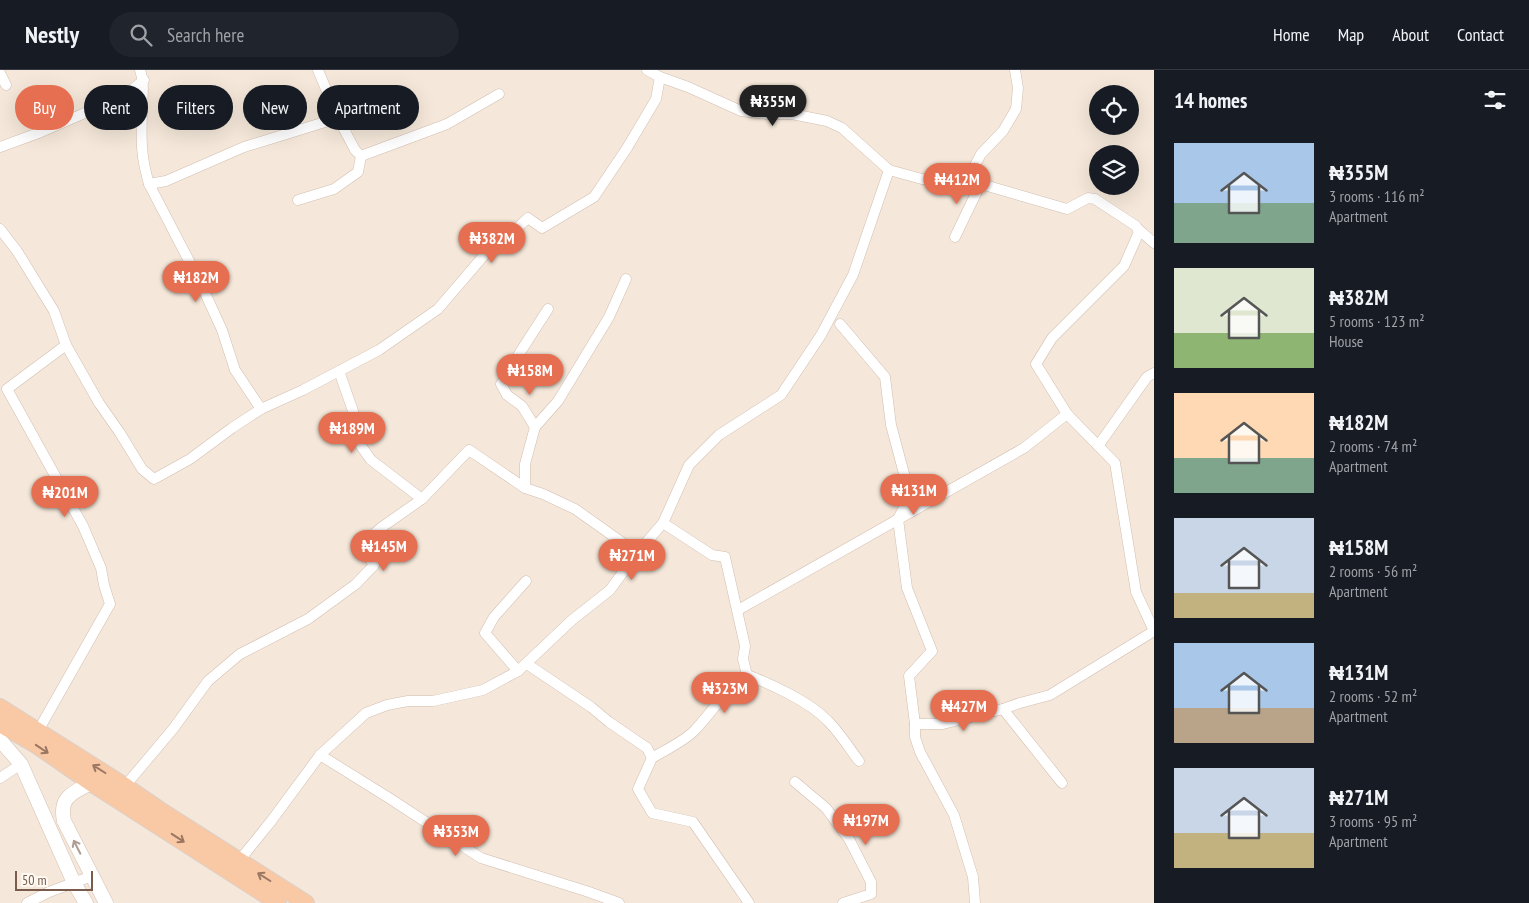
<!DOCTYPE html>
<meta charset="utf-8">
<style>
:root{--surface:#171b24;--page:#20242c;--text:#f1f3f6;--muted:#9ea1a6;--line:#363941;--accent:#e76f51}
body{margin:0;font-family:"PT Sans Narrow",sans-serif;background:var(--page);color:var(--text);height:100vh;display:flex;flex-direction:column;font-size:19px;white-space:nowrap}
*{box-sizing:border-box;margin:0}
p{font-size:16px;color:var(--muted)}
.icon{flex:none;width:28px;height:28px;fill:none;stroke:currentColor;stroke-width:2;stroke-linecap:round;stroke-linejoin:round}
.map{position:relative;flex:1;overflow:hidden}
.sheet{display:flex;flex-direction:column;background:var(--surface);width:375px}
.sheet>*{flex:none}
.hud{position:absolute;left:15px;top:15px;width:475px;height:45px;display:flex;gap:10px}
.fabs{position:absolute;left:1089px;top:15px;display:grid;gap:10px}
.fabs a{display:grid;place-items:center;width:50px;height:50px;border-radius:50%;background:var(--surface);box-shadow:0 5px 20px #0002;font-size:25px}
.scale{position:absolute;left:15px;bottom:12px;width:78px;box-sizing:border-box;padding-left:5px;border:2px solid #7a5c4d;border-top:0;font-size:14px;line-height:18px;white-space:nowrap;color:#7a5c4d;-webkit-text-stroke:4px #fffaf3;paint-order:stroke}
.price{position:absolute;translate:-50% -42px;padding:0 11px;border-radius:18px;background:var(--accent);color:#fff;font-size:16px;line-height:32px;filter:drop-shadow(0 1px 2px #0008)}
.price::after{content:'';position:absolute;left:50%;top:30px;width:15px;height:11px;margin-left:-8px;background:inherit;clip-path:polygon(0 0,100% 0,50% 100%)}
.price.current{background:#222;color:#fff}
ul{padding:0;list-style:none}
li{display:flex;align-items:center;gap:15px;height:125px;padding:0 20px}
li span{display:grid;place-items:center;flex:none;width:140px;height:100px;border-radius:0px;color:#555}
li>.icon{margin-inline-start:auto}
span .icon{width:60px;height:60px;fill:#fffc;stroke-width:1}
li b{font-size:21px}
h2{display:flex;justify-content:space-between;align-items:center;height:60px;padding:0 20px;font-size:21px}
.pill{padding:0 18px;border-radius:22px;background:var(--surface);box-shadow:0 5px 20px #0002;font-size:18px;line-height:45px}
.pill.current{background:var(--accent);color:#fff}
header{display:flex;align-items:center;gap:30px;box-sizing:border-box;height:70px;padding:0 25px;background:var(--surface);border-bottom:1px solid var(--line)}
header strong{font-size:24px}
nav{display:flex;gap:28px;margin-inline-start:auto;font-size:18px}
.search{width:350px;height:45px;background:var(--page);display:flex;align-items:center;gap:12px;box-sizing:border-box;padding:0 18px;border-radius:28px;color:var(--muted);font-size:19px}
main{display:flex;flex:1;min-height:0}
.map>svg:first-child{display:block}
</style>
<header>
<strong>Nestly</strong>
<div class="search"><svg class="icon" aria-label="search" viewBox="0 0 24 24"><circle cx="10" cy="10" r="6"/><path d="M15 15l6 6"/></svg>Search here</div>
<nav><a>Home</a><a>Map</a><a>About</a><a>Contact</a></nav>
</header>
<main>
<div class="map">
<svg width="1154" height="833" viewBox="0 0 1154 833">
<rect width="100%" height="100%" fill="#fdf6ec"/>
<path fill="#f5e8da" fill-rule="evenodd" d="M0,0h1154v833h-1154zM1098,24h32v32h-32zM1098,84h32v32h-32z"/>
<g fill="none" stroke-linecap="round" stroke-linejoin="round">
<defs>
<g id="minor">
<path d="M140,0c5,14 2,28 2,43 -1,28 -1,44 7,71l17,-3 78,-34 94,-29 17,32 6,6 -3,16 -24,17 -36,11"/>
<path d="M318,0l20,48"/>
<path d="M647,0l13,7 28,10 53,24 26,3h25l35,7 15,7 47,42 33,9 45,1 14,-26 22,-23 13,-22 2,-21 -3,-18"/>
<path d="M0,3l6,12"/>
<path d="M124,26l18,15"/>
<path d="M0,77l41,-15 83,-36 20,-16"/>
<path d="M361,86l86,-32 52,-30"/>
<path d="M149,114l51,98 22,48 13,40 26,39"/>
<path d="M0,159l17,22 37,60 12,34 33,58 21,30 22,36 12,10 36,-20 42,-31 29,-19 42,-19 76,-40 59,-41 54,-63 17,-11 19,-17 14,10 52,-31 33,-49 29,-49 4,-22"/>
<path d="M1138,159l16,14"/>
<path d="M955,167l26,-54"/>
<path d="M840,254l45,53 6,48 19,71 -12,23 9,69 25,63 -23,25 6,48"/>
<path d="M339,301l14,40 -1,10 4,18 15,21 51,39"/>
<path d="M535,357l23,-26 51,-84 17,-38"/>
<path d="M1098,376l49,-69 7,-4"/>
<path d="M525,418v-24l10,-37 -13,-21 -15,-11 -6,-11 18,-30 29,-45"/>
<path d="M738,540l286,-162 43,-34 -31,-50 16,-26 72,-72 15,-34 -3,-6 -41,-27 -7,-1 -21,11 -100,-29"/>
<path d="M527,594l64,43 18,15 38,26 5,10c13,-8 33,-17 43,-28 17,-18 31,-41 52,-55l-4,-16 2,-13 -20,-89 -13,-2 -49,-32"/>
<path d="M518,601l-33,-38 9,-16 32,-36"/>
<path d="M747,605c24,9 63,27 81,46 12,12 21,27 31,40"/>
<path d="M1003,639l59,74"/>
<path d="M38,661l72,-127 -6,-19 -3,-17 -18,-42 -76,-137 59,-44"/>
<path d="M320,685l69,43 92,60 108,34 30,11"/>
<path d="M652,688l-14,31 14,24 41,9 56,81"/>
<path d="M0,708l21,-14"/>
<path d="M795,712l31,26 23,31 22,43v12l-28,9"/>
<path d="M125,716l48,-57 35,-48 32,-27 68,-35 48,-35 18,-19 -13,-20 21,-18 40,-28 47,-49 56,38 18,6 32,15 62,44"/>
<path d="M239,791l33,-41 48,-65 46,-42 21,-8 21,-4h25l50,-11 35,-19 54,-51 38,-30 27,-37 26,-30 26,-58 30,-30 62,-40 40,-60 32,-60 36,-105"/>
<path d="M27,833l22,-11 43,-16"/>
<path d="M975,833l-2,-26 -19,-62 -34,-63 -5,-15v-13h28l60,-15 17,-6 30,-8 104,-64 -18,-39 -21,-129 -48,-49"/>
</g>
<g id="secondary">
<path d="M0,670l21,24 53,119 12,20"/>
<path d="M91,713c-19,10 -32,14 -27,38l42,82"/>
</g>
<g id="trunk">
<path d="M0,637l125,79 35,24 146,93"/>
<path d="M0,654l36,21 55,38 187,120"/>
</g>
</defs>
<use href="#minor" stroke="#d1beb0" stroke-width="11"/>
<use href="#secondary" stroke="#d6c0b0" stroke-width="15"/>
<use href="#trunk" stroke="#dad1cd" stroke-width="18"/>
<use href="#minor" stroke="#fff" stroke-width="10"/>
<use href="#secondary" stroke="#fff" stroke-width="14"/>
<use href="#trunk" stroke="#f9c8a4" stroke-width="16"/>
</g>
<defs><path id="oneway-shaft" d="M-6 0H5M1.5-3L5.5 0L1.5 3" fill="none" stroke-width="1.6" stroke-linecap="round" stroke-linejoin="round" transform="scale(1.25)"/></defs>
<g stroke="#9a7763">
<use href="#oneway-shaft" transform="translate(42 679) rotate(34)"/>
<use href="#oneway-shaft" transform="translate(99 699) rotate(-148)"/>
<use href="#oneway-shaft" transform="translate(178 768) rotate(33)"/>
<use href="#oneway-shaft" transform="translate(264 807) rotate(-148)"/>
</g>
<use stroke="#af9d94" href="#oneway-shaft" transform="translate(77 777) rotate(-117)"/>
</svg>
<div class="fabs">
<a><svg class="icon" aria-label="locate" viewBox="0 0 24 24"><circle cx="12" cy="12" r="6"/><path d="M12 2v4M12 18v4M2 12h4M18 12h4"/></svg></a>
<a><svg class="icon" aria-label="layers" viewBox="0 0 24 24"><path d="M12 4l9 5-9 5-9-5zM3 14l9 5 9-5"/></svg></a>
</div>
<div class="scale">50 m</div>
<b class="price current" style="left:773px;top:57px">₦355M</b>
<b class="price" style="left:957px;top:135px">₦412M</b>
<b class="price" style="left:492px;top:194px">₦382M</b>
<b class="price" style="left:196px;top:233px">₦182M</b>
<b class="price" style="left:530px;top:326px">₦158M</b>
<b class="price" style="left:352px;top:384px">₦189M</b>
<b class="price" style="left:914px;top:446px">₦131M</b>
<b class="price" style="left:65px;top:448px">₦201M</b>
<b class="price" style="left:384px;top:502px">₦145M</b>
<b class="price" style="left:632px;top:511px">₦271M</b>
<b class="price" style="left:725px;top:644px">₦323M</b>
<b class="price" style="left:964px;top:662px">₦427M</b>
<b class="price" style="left:866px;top:776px">₦197M</b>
<b class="price" style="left:456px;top:787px">₦353M</b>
<div class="hud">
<a class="pill current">Buy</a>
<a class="pill">Rent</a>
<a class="pill">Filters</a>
<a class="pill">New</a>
<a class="pill">Apartment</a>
</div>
</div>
<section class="sheet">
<h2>14 homes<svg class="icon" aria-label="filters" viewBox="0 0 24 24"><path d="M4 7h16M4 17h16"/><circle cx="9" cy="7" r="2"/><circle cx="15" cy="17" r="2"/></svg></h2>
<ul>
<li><span style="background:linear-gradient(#a9c7e8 60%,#7fa58c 0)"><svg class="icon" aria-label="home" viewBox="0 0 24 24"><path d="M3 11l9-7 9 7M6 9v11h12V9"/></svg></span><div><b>₦355M</b><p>3 rooms · 116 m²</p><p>Apartment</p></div></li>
<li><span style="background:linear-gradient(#dfe7d0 65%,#8fb573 0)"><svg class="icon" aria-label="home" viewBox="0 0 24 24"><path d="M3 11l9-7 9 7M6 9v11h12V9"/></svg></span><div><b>₦382M</b><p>5 rooms · 123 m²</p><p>House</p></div></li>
<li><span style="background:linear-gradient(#ffd9b3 65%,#7fa58c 0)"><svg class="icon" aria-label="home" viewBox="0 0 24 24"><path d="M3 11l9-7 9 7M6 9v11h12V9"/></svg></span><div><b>₦182M</b><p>2 rooms · 74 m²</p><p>Apartment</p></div></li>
<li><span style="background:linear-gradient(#c9d6e8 75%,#c2b280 0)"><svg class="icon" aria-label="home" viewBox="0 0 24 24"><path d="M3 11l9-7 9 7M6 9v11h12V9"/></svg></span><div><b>₦158M</b><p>2 rooms · 56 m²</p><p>Apartment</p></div></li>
<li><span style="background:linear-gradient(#a9c7e8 65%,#b9a48a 0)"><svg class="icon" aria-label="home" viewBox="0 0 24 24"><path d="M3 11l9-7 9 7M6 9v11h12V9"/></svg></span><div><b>₦131M</b><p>2 rooms · 52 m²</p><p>Apartment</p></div></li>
<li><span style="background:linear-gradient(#c9d6e8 65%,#c2b280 0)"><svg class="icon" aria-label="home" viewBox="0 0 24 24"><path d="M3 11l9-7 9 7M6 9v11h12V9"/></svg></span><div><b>₦271M</b><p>3 rooms · 95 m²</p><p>Apartment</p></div></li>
</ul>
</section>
</main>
